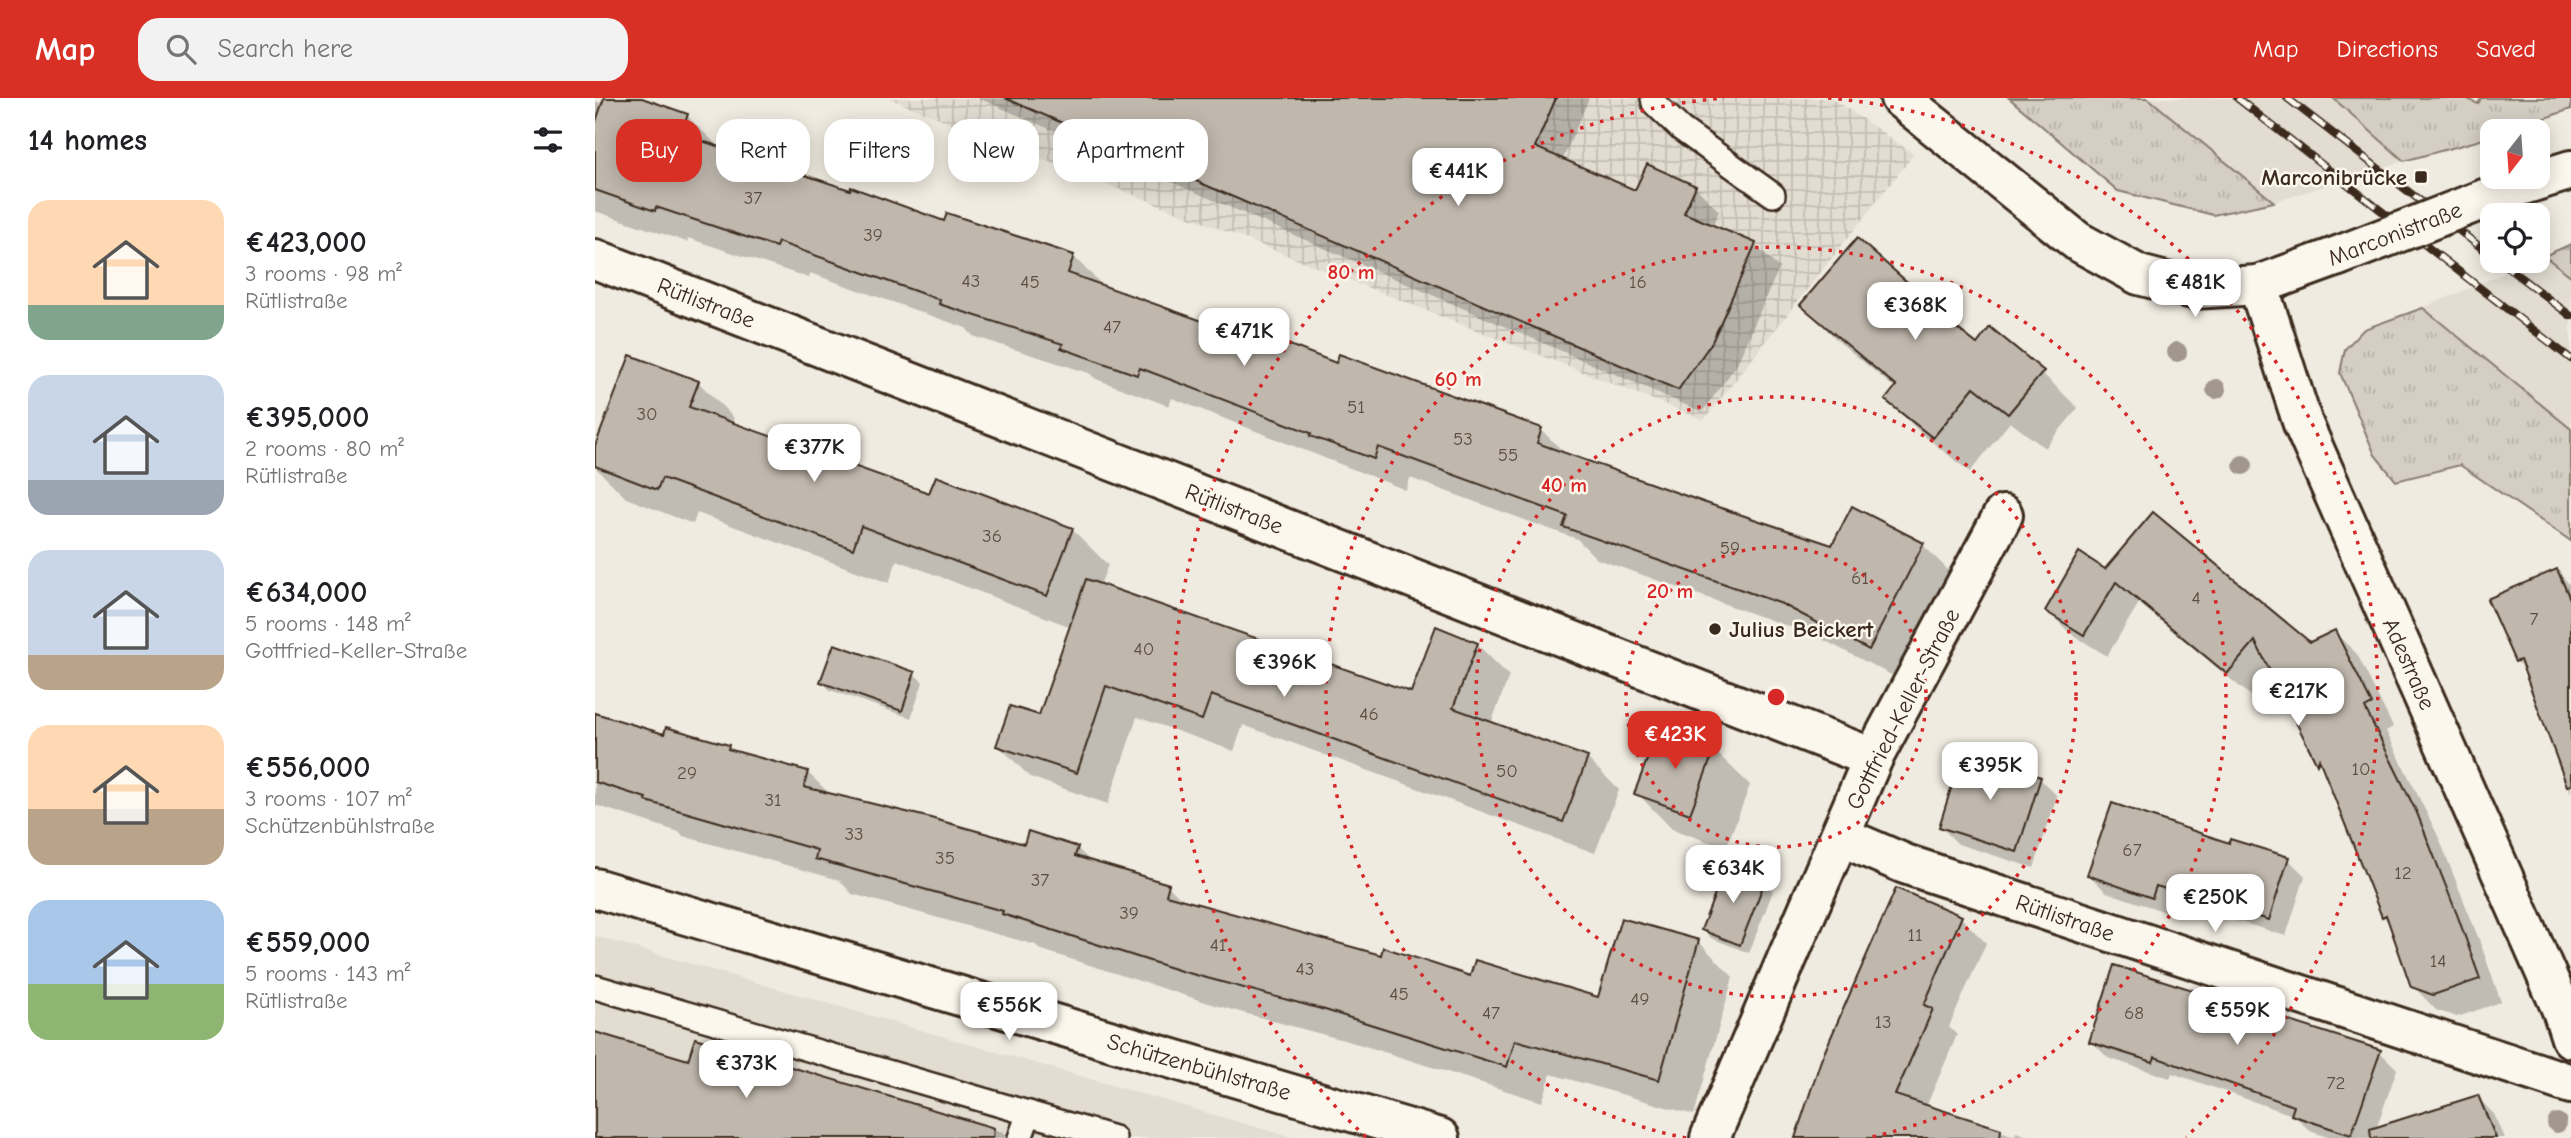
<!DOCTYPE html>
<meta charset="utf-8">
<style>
:root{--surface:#fff;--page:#f2f2f2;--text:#202124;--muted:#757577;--accent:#d93025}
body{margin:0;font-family:"Comic Neue",sans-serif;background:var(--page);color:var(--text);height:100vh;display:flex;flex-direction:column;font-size:26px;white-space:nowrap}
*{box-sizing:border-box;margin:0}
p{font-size:23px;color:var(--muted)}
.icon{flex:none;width:38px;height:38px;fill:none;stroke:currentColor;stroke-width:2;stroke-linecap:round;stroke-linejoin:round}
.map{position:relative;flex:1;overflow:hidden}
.details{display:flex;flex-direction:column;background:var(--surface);width:595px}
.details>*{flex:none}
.banner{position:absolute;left:21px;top:21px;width:665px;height:63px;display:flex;gap:14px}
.needle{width:46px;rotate:197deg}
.controls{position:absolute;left:1885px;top:21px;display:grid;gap:14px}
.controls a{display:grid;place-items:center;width:70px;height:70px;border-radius:14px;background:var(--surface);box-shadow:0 4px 18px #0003;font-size:35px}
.price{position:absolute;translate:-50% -60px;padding:0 16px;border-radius:14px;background:#fff;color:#222;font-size:23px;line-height:46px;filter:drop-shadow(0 2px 4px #0008)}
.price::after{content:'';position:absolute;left:50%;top:42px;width:21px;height:16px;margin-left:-10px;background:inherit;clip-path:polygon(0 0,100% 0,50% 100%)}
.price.on{background:var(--accent);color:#fff}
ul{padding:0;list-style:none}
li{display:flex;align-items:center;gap:21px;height:175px;padding:0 28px}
li span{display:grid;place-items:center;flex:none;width:196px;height:140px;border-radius:21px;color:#555}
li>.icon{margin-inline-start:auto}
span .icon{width:84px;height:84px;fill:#fffc;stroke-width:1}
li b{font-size:30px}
h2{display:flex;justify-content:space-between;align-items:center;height:84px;padding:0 28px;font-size:30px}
.chip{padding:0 24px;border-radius:21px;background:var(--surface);box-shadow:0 4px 18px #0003;font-size:24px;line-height:63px}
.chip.on{background:var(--accent);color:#fff}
header{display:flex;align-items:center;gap:42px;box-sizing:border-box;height:98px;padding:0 35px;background:var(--accent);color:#fff}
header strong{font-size:33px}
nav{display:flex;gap:38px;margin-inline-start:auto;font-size:24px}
.search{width:490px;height:63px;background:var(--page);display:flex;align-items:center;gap:18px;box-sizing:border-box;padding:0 24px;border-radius:21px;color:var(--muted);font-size:26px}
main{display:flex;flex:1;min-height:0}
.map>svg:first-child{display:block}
</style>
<header>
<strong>Map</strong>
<div class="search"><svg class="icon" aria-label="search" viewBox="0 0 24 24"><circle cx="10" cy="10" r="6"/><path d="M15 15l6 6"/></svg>Search here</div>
<nav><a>Map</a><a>Directions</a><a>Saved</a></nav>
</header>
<main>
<section class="details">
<h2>14 homes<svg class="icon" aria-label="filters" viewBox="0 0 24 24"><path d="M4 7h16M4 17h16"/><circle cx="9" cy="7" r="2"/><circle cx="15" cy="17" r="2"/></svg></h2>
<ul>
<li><span style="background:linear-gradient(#ffd9b3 75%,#7fa58c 0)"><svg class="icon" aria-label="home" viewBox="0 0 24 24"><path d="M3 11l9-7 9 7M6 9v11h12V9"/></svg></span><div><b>€423,000</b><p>3 rooms · 98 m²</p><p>Rütlistraße</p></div></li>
<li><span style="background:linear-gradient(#c9d6e8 75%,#9aa5b1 0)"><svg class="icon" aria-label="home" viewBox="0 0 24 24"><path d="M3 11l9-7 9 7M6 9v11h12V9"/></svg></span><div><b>€395,000</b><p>2 rooms · 80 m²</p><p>Rütlistraße</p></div></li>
<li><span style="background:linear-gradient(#c9d6e8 75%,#b9a48a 0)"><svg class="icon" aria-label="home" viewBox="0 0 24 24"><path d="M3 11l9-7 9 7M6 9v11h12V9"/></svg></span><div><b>€634,000</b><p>5 rooms · 148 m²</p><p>Gottfried-Keller-Straße</p></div></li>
<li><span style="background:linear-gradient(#ffd9b3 60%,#b9a48a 0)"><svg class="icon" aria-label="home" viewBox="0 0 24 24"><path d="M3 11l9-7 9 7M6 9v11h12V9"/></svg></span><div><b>€556,000</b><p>3 rooms · 107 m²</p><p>Schützenbühlstraße</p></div></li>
<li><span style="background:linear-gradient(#a9c7e8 60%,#8fb573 0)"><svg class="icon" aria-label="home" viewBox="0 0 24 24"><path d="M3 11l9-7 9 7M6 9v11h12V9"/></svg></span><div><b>€559,000</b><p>5 rooms · 143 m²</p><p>Rütlistraße</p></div></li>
</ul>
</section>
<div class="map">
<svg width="1976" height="1040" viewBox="0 0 1976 1040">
<defs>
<pattern id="industrial-grid" width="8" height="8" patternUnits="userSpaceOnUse" patternTransform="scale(1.75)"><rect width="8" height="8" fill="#e2dcd1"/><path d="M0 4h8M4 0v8" fill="none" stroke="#c3bdb3"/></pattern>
<pattern id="grass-tufts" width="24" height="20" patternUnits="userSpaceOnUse" patternTransform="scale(1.75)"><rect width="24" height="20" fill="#d5cec3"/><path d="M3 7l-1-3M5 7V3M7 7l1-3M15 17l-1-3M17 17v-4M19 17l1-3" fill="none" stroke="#b8b1a7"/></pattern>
<pattern id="forest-firs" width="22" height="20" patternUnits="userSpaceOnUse" patternTransform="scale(1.75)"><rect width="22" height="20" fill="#d5cec3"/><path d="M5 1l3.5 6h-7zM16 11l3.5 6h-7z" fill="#b8b1a7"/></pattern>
</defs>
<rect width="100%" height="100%" fill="#f0ebe0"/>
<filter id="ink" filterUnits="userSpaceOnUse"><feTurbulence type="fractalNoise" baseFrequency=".0143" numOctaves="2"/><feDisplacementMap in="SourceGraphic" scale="14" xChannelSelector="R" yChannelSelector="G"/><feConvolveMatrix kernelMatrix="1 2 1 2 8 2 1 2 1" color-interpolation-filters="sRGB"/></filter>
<g filter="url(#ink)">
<g fill="#e2dcd1">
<path d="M1553,0h185l71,63 -130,41z"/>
<path d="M1949,158l27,20v153l-148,-121z"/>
<path d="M0,838l699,202h-699z"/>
</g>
<path fill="url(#industrial-grid)" d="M293,0h944l82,56 -210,266z"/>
<g fill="url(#grass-tufts)" stroke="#887c70" stroke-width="2">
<path d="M1414,0h139l126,104 -61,13 -95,-24z"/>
<path d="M1738,0h133l12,6 3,-6h90v11l-63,22h-16v6l-4,1 -84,23z"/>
<path d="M1828,210l148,121v112l-111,-76 -64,16 -21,-26 -35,-82 5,-24 19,-20z"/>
</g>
<path fill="url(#forest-firs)" stroke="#887c70" stroke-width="2" d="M1976,146v32l-27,-20z"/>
<g fill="#0003">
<path d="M11,0h31l50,18 33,32 225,75 128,33 32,32 115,42 321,100 25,24 267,93 90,-2 32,32 -54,103 -85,-44 -219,-77 -20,-20 -167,-61 -4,12 -234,-92 -3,8 -73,-27 -7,-6 -116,-37 -7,-8 -156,-55 -1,5 -121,-40 -1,4 -92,-31v-110l9,3z"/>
<path d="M383,0h611l-27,63 74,32 59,-6 24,24 -7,16 43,18 24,23 -43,98 -34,46z"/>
<path d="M1318,191l30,31 34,26 65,27 36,35 -33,40 -35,-26 -40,50 -47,-37 -36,-35 9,-11 -59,-49 -35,-36z"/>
<path d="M103,284l36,36 -3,6 199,72 142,33 36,36 -8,20 312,109 65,-50 32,32 -18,48 96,34 32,32 -24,63 -352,-128 -9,26 -97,-34 -29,87 -78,-27 -32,-32 42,-27 31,-91 -174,-67 -8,23 -192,-70 -4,11 -67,-26 -31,-31v-16z"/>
<path d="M1511,473l204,73 24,-12 23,22 36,73 -7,4 53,107 41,104 21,60 -44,15 -21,-7 -23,-24 -22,-61 -8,-9 -58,-146 -6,-7 -47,-92 -21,25 -112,-93 -32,53 -37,-23 -23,-22z"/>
<path d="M1962,473l14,15v207l-46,-123 -9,-9z"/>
<path d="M240,548l79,28 9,8 -12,36 -81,-28 -8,-8z"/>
<path d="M0,618l70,20 63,10 6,6 73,20 24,23 194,52 52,1 14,14 77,24 16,16 198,55 89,22 128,20 99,-58 35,36 -39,138 -143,-41 -9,28 -180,-57 -144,-39 -179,-57 -3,-4 -184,-51 -13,-14 -156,-44 -4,-4 -84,-27z"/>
<path d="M1119,652l36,35 -24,63 -54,-19 -35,-36z"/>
<path d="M1445,681l17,17 -23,72 -76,-24 -17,-17z"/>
<path d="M1693,761l17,17 -19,60 -113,-35 -4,12 -63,-21 -17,-17z"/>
<path d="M1169,784l9,9 -24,62 -38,-15 -8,-8z"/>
<path d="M1366,820l25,25 -37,84 8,8 -31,72 89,29 1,-4 18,6h-235z"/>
<path d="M0,936l94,28 7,-22 306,92 6,6h-413z"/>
<path d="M1496,943l289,11 17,17 -24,69h-43l-20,-7 -15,-15 -123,-43 -2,5 -62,-20z"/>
<path d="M1882,999l17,17 11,24h-104z"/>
</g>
<g fill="#c0b8ad" stroke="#3b2a1e" stroke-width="2">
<path d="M9,0h38l46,16 -7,20 169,56 1,-3 93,34 3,-8 127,42 -6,18 151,54 3,-8 114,44 3,-9 203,74 -5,15 169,60 126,42 20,-39 72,37 -55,107 -87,-46 -219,-77 4,-11 -189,-69 -4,12 -64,-23 1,-3 -171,-65 -3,7 -76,-27 2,-4 -124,-40 1,-4 -162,-58 -2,5 -120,-40 -1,4 -60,-21v-66z"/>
<path d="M410,0h551l-21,49 100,43 12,-26 49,22 -12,27 72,30 -44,99 -34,48z"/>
<path d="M1262,140l57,50 -3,4 66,52 13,-17 54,44 -36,43 -34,-27 -41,51 -48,-38 11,-14 -96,-81z"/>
<path d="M35,257l69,26 -10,26 240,86 7,-17 137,52 -26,68 -186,-70 -8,23 -191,-71 -5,12 -62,-24v-20z"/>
<path d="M1558,414l157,130 25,-12 37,74 -7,4 52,105 41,104 22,62 -47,16 -22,-8 -25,-72 -4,2 -63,-158 -2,5 -62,-123 -28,33 -111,-92 -32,53 -39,-24 34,-59 26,17z"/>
<path d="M1962,471l14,32v184l-4,1 -47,-126 -5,2 -28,-63z"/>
<path d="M491,481l325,113 25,-66 42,17 -25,65 135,49 -25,65 -352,-127 -9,25 -96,-34 -29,87 -81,-27 14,-40 29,9z"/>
<path d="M239,546l81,28 -13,39 -82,-29z"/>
<path d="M0,615l69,21 2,-7 63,18 -1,4 80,22 -4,16 123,30 97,27 4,-13 50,16 -3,9 94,28 -3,11 215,60 2,-8 87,29 5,-16 123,37 23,-79 78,22 -40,140 -144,-40 -8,27 -182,-57 -144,-39 -179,-57 1,-3 -188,-52 2,-9 -171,-49v-3l-51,-16z"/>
<path d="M1064,630l56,20 -25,66 -56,-20z"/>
<path d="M1367,655l79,24 -24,75 -78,-25z"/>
<path d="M1517,705l117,40 1,-4 59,18 -20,63 -113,-34 -4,12 -65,-23z"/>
<path d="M1131,768l39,15 -25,64 -39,-15z"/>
<path d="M1301,790l66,28 -38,89 9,4 -38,86 106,34 -1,9h-205l26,-78z"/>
<path d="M1519,867l267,85 -30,85 -60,-20 3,-9 -139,-49 -2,5 -64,-20z"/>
<path d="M0,934l93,28 7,-22 299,90 -1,10h-398z"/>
<path d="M1883,997l18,43h-125l-1,-9z"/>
</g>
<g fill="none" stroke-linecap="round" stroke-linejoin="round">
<defs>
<g id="lane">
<path d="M1058,0l1,5 27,26 92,66"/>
<path d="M0,889l519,151"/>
<path d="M425,1040l9,-25"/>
</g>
<g id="street">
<path d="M0,161l1278,499"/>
<path d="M1245,738l65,28 666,220"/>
<path d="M0,790l845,250"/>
<path d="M1115,1040l163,-380 130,-243"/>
</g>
<g id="secondary">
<path d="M1305,0l177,143 62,34 54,14 65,-4 80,-29"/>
<path d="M1915,91l61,-19"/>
<path d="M1663,187l45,139 259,586 9,28"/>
</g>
</defs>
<use href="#lane" stroke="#3b2a1e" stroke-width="28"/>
<use href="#street" stroke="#3b2a1e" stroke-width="44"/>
<use href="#secondary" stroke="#3b2a1e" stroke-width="44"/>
<use href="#lane" stroke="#fbf7ec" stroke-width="23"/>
<use href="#street" stroke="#fbf7ec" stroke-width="38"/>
<use href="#secondary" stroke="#fbf7ec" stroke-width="38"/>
<defs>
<g id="rail">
<path d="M1642,0l334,261"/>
<path d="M1692,0l205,158"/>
<path d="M1904,163l72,55"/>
</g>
</defs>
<use href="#rail" stroke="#3b2a1e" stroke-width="8"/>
<use href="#rail" stroke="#fbf7ec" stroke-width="5" stroke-dasharray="16" stroke-linecap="butt"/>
<defs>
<path id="secondary-bridge" d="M1743,158l172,-67"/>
</defs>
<use href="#secondary-bridge" stroke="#3b2a1e" stroke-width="44" stroke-linecap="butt"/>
<use href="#secondary-bridge" stroke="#fbf7ec" stroke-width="38"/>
</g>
<g fill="#a2978c">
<circle cx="1582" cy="254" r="10"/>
<circle cx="1621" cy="291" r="10"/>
<circle cx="1648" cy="367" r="10"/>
<circle cx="1962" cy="1025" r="10"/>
</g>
</g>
<g fill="none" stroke="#d62828" stroke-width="3.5" stroke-dasharray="3.5 7">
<circle cx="1181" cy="599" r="150"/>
<circle cx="1181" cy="599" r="300"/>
<path d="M1091 1040A450 450 0 1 1 1271 1040"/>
<path d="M771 1039A601 601 0 0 1 1129 0M1233 0A601 601 0 0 1 1591 1039"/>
</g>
<g fill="#3b2a1e" stroke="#fbf7ec" stroke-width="2.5">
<rect x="1819" y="72" width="14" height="14" rx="3.5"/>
<circle cx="1120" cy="531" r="7"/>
</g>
<g text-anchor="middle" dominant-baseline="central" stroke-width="5" stroke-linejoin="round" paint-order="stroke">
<g font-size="19" fill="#5c4e42">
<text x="158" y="100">37</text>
<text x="278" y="137">39</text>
<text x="376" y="183">43</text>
<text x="435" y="184">45</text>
<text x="1043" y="184">16</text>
<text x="517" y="229">47</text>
<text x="761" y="309">51</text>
<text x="52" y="316">30</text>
<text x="868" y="341">53</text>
<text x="913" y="357">55</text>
<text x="397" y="438">36</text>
<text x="1135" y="450">59</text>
<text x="1265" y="480">61</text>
<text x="1601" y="500">4</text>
<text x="1939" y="521">7</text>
<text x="549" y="551">40</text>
<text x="774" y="616">46</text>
<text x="1766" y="671">10</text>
<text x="912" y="673">50</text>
<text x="92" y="675">29</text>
<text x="178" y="702">31</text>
<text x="259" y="736">33</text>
<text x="1537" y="752">67</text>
<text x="350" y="760">35</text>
<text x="1808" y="775">12</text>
<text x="445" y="782">37</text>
<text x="534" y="815">39</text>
<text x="1320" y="837">11</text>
<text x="623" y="847">41</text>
<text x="1843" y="863">14</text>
<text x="710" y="871">43</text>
<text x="804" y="896">45</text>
<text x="1045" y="901">49</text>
<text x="896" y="915">47</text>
<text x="1539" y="915">68</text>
<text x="1288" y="924">13</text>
<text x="1741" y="985">72</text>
</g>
<g font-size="23" font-weight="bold" fill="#3b2a1e" stroke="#fbf7ec" text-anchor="end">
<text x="1812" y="79">Marconibrücke</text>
<text x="1134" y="531" text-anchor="start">Julius Beickert</text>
</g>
<g font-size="23" fill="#3b2a1e" stroke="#fbf7ec">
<text transform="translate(1800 136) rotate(-21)">Marconistraße</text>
<text transform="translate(111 205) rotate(21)">Rütlistraße</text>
<text transform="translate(639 411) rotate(21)">Rütlistraße</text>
<text transform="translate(1814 566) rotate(66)">Adestraße</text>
<text transform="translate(1308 611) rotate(-63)">Gottfried-Keller-Straße</text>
<text transform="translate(1470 820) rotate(19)">Rütlistraße</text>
<text transform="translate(604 969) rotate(16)">Schützenbühlstraße</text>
</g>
</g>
<circle cx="1181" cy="599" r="10" fill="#d62828" stroke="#fbf7ec" stroke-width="3.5"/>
<g font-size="21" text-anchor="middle" font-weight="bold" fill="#d62828" stroke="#fbf7ec" stroke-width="5" stroke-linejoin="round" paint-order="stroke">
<text x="756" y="181">80 m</text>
<text x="863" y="288">60 m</text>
<text x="969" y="394">40 m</text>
<text x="1075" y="500">20 m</text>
</g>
</svg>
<div class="controls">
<a><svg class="needle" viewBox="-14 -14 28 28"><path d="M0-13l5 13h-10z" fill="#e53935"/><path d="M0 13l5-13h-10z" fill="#757577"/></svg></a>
<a><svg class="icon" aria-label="locate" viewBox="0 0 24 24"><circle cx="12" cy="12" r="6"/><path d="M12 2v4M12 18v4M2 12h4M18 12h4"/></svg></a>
</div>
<b class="price" style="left:863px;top:110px">€441K</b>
<b class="price" style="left:1600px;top:221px">€481K</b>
<b class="price" style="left:1320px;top:244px">€368K</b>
<b class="price" style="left:649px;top:270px">€471K</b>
<b class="price" style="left:219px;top:386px">€377K</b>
<b class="price" style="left:689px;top:601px">€396K</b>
<b class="price" style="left:1703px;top:630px">€217K</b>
<b class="price on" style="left:1080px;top:673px">€423K</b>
<b class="price" style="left:1395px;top:704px">€395K</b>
<b class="price" style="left:1138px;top:807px">€634K</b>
<b class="price" style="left:1620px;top:836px">€250K</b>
<b class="price" style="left:414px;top:944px">€556K</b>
<b class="price" style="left:1642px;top:949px">€559K</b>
<b class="price" style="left:151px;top:1002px">€373K</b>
<div class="banner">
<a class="chip on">Buy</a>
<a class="chip">Rent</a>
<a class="chip">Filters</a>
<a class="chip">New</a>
<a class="chip">Apartment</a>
</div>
</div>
</main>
